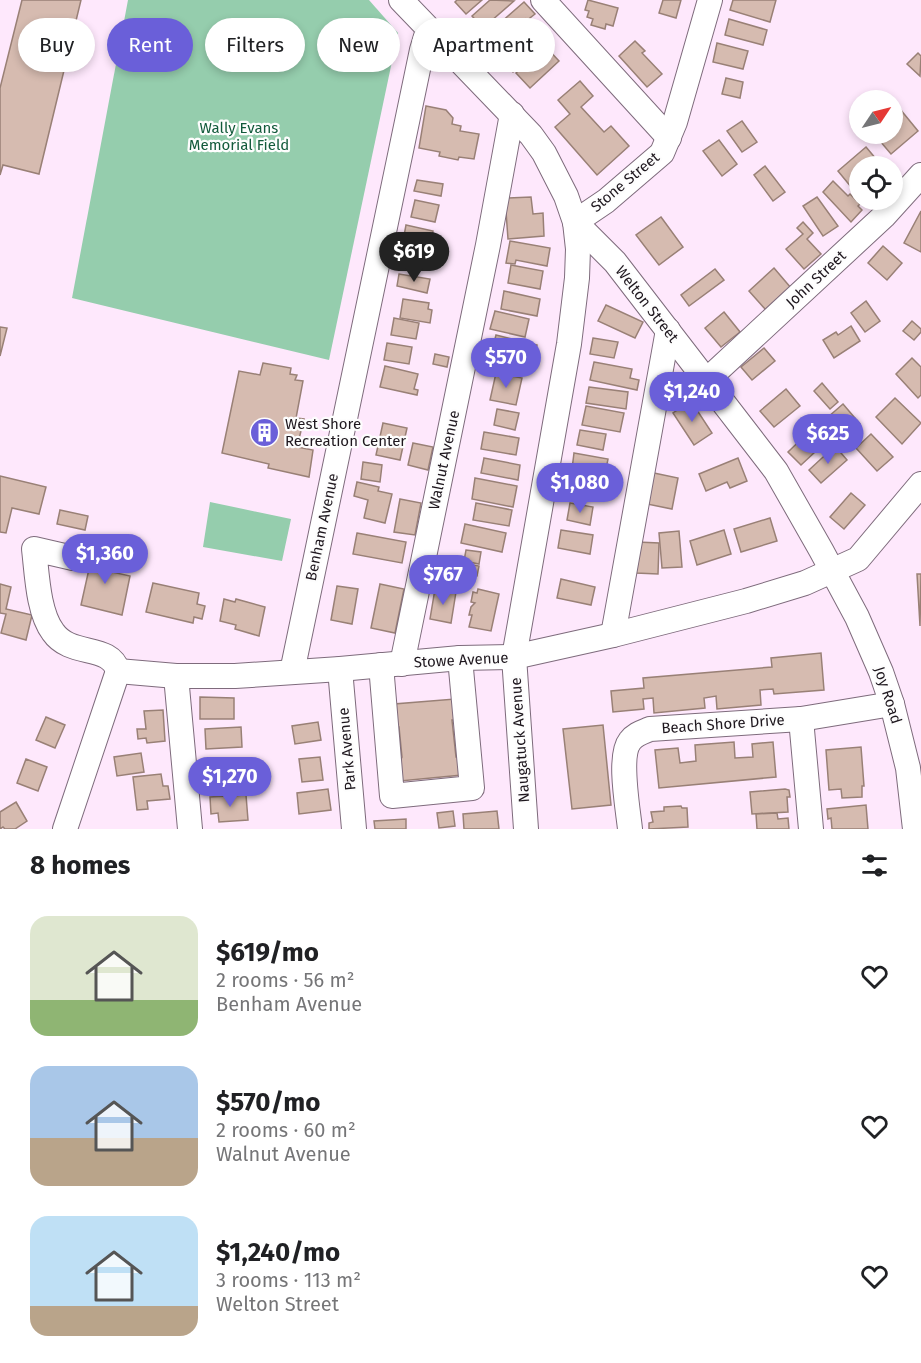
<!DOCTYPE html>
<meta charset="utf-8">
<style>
:root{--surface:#fff;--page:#f2f2f2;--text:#202124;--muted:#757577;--accent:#6a5fd9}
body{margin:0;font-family:"Fira Sans",sans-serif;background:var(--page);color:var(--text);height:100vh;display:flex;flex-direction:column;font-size:22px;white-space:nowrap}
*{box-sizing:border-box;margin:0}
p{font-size:20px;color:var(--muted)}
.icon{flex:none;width:33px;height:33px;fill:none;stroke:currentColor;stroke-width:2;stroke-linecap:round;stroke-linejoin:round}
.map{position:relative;height:829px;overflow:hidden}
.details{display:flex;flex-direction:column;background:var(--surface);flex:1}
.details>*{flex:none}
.guide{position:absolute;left:18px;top:18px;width:600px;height:54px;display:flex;gap:12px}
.needle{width:39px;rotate:55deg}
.fabs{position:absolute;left:849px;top:90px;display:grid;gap:12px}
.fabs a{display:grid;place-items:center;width:54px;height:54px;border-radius:50%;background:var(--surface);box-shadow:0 3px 9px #0003;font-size:30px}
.price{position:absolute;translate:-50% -51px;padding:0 14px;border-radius:21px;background:var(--accent);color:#fff;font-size:20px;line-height:39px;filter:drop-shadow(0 2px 3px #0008)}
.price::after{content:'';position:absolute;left:50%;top:36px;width:18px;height:14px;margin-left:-9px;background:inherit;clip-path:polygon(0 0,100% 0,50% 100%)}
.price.active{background:#222;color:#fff}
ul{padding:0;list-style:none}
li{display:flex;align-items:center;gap:18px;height:150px;padding:0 30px}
li span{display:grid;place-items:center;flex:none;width:168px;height:120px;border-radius:18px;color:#555}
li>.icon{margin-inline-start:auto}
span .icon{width:72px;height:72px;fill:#fffc;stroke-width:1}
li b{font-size:26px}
h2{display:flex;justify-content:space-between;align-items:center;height:72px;padding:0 30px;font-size:26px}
.tag{padding:0 21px;border-radius:27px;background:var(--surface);box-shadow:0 3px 9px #0003;font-size:21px;line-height:54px}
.tag.active{background:var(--accent);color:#fff}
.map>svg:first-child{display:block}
</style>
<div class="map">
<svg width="921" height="829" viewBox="0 0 921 829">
<rect width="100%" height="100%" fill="#fee8fc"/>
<g fill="#95cdad">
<path d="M128,0h241l29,33 -69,327 -257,-62z"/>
<path d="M210,502l81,17 -9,42 -79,-14z"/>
</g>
<g fill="#d6bbb0" stroke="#998076" stroke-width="1.5">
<path d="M22,0h59l-42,174 -36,-9 -3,10v-87z"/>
<path d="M457,0h25l-16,14 -11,-12z"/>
<path d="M490,0l24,1 -31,27 -11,-12z"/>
<path d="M588,0l30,8 -5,18 -7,-2 -1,5 -14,-4 2,-6 -6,-2 2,-6 -4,-1z"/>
<path d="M663,0h18l-5,18 -17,-5z"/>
<path d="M733,0h43l-6,22 -40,-12z"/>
<path d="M524,2l11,12 -9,7 -1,-2 -24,22 -9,-11z"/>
<path d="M729,19l38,11 -4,15 -38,-10z"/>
<path d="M522,33l9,9 -3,3 6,7 -21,20 -15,-16z"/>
<path d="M635,41l10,10 -3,2 20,21 -15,13 -28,-31z"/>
<path d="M717,43l31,8 -5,18 -30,-7z"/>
<path d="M545,46l14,15 -29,27 -14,-15z"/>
<path d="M918,53l3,3 -1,20 -13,-12z"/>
<path d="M726,78l17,4 -3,16 -18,-4z"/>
<path d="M580,81l13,15 -12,11 23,25 7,-6 18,20 -32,29 -42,-48 15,-13 -12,-14z"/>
<path d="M426,106l20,4 7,8 -1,6 9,2 -1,5 19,3 -5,25 -15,-2 -1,3 -19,-4 1,-4 -21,-4z"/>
<path d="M900,109l18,22 -27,23 -17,-20h18v-20z"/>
<path d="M742,121l15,21 -15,10 -15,-21z"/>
<path d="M719,140l18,24 -15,12 -19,-25z"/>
<path d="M866,147l16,19h-22v23l-4,4 -18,-22z"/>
<path d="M765,166l20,26 -12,9 -19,-26z"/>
<path d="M417,180l26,4 -2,12 -27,-5z"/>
<path d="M833,181l15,15 2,-2 10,10 -2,2 4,4 -11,12 -28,-30z"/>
<path d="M531,197l2,17 10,-1 1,23 -36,3 -3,-41z"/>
<path d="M817,197l21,29 -15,10 -20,-30z"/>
<path d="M415,200l24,5 -4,17 -24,-5z"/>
<path d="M921,211v41l-17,-9z"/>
<path d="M661,217l22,30 -24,18 -23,-30z"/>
<path d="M803,222l10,11 -6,6 14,15 -17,15 -18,-20 17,-15 -6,-6z"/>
<path d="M406,225l27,6 -4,16 -26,-6z"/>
<path d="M510,241l40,7 -3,18 -31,-6 -1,4 -9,-1z"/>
<path d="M883,246l19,17 -15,17 -19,-17z"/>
<path d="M403,247l30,6 -3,15 -30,-5z"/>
<path d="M511,265l32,6 -3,18 -32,-6z"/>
<path d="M774,268l17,20 -25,22 -17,-19z"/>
<path d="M715,269l9,11 -35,26 -8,-11z"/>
<path d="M399,274l31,5 -3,14 -30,-7z"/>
<path d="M504,291l36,8 -3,17 -36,-7z"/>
<path d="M403,299l26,4 -1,6 4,1 -2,13 -30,-5z"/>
<path d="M866,301l14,20 -15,11 -14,-19z"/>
<path d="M606,305l37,17 -8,16 -37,-17z"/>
<path d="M495,311l34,8 -4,18 -35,-8z"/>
<path d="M724,312l16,20 -19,15 -16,-19z"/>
<path d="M394,318l25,5 -3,16 -25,-4z"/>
<path d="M912,321l9,8v3l-7,8 -11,-9z"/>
<path d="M851,326l9,15 -26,17 -11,-18 13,-8 2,3z"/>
<path d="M0,327l7,1 -7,28z"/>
<path d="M496,335l41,10 -4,20 -42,-10z"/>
<path d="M593,338l25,4 -4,16 -24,-4z"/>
<path d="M387,343l25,4 -3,17 -25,-4z"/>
<path d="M764,348l11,13 -23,19 -11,-13z"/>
<path d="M435,354l14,3 -2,10 -14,-3z"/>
<path d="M912,358l9,9v28l-3,3 -22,-24z"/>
<path d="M594,362l38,7 -2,9 9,2 -2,10 -47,-10z"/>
<path d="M263,363l28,5 -1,6 7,1 -2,5 8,1 -7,37 8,1 -7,28 16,3 -4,27 -41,-9 1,-4 -47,-11 17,-82 21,4z"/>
<path d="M385,366l33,8 -4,15 4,1 -1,5 -37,-8z"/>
<path d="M496,373l26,5 -6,27 -26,-5z"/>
<path d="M822,383l16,19 -8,7 -16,-18z"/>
<path d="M589,387l39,5 -2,17 -40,-6z"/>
<path d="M786,389l14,17 -26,21 -14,-16z"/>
<path d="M895,398l26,25 -19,21 -26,-27z"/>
<path d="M691,401l21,32 -18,12 -21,-32z"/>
<path d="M843,404l17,20 -15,13 -17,-20z"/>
<path d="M586,406l38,7 -4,19 -38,-7z"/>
<path d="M497,409l22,4 -4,17 -21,-5z"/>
<path d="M383,423l24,5 -7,32 -24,-5z"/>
<path d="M816,425l13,14 -28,26 -13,-13z"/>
<path d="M580,430l26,4 -3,16 -26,-5z"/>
<path d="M484,432l35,6 -3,17 -35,-6z"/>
<path d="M871,434l22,23 -16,14 -21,-23z"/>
<path d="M413,443l20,4 -5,23 -20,-5z"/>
<path d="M835,446l12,14 -26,23 -12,-13z"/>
<path d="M574,453l34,6 -3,15 -33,-5z"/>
<path d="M484,458l36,7 -2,15 -37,-7z"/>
<path d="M738,458l9,23 -17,7 -3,-6 -21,9 -7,-17z"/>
<path d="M363,462l19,3 -2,17 -19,-3z"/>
<path d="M654,473l24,5 -6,31 -25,-5z"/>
<path d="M0,476l46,11 -7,27 -27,-6 -6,25 -6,-1z"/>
<path d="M475,478l42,8 -4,21 -41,-8z"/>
<path d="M570,478l32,5 -3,16 -32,-6z"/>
<path d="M357,482l22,5 -1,4 14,3 -7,29 -21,-5 4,-18 -14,-4z"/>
<path d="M851,493l14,12 -21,24 -14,-12z"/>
<path d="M400,499l21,4 -6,32 -21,-3z"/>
<path d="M476,503l36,7 -3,16 -36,-6z"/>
<path d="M570,503l23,4 -3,18 -23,-5z"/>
<path d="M60,510l28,6 -3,14 -28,-6z"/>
<path d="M770,518l7,23 -36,11 -7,-23z"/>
<path d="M465,524l41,9 -4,19 -41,-9z"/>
<path d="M561,530l32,5 -3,19 -32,-6z"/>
<path d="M724,530l7,24 -34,11 -7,-24z"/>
<path d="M679,531l3,36 -20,1 -3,-35z"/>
<path d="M357,533l49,9 -4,21 -49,-9z"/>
<path d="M637,542l22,1 -1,31 -22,-1z"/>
<path d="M466,550l15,2 -2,12 -15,-3z"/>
<path d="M93,551l23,5 -4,16 18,4 -8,39 -41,-10z"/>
<path d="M462,563l17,3 -2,10 -16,-3z"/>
<path d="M917,574h4l-1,52z"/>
<path d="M561,579l34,8 -4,18 -34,-7z"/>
<path d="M153,583l46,10 -2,11 8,2 -3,13 -8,-2 -1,6 -47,-11z"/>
<path d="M0,584l11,3 -5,22 26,6 -6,25 -25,-7 5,-19 -6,-1z"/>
<path d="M380,584l24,5 -9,44 -24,-5z"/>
<path d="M337,586l21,3 -6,35 -21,-4z"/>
<path d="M435,589l21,3 -5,31 -21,-4z"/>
<path d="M478,589l21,5 -8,37 -22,-4 3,-12h-3l2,-8 4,-4 -4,-1 2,-10 4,1z"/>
<path d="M224,599l11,3 1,-3 29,8 -6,29 -24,-7 1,-4 -16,-4z"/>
<path d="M821,653l3,37 -50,4 -1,-5 -13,1 1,15 -44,4 -1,-13 -12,2 1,10 -51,5 -1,-15 -10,1 1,10 -31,3 -2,-21 33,-3 -1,-10 129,-11 -1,-9z"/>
<path d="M200,697l34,1v21h-34z"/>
<path d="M455,699l1,21h-4l4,37h4l2,18 -62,6 -1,-18 3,-6 -3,-30h-3l-2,-23z"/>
<path d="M163,710l2,31 -18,2 -1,-5 -8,1 -1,-10h9l-2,-18z"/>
<path d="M46,717l19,8 -10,23 -19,-8z"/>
<path d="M318,722l3,18 -26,4 -3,-18z"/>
<path d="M603,725l8,80 -39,4 -9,-80z"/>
<path d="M241,727l1,20 -36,2 -1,-20z"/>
<path d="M734,742l1,16 18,-1 -1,-13 21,-2 3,35 -117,11 -4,-38 23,-2 2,15 16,-2 -1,-16z"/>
<path d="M861,747l3,39h-2v11l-20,1 -1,-9 -12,1 -3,-40z"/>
<path d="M141,753l3,19 -27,4 -3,-19z"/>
<path d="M320,757l3,23 -21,2 -3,-23z"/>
<path d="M26,759l21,8 -9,24 -21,-8z"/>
<path d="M239,759l2,22 -30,4 -3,-22z"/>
<path d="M161,774l2,12h5l2,13 -23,2 1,8 -11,1 -4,-33z"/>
<path d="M328,789l3,21 -32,4 -2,-21z"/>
<path d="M785,789l4,1 1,7h-3l1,15 -36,2 -2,-22z"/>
<path d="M246,795l2,25 -29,2 -1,-9 -7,1 -1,-17z"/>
<path d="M16,802l11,19 -12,8h-10l-2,-2 -3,2v-17z"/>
<path d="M866,805l2,24h-36l-1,-11 -3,1 -1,-10z"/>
<path d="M681,806l1,2h5l1,19 -39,2v-6l4,-1 -2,-10 13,-1v-4z"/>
<path d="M453,811l2,15 -16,2 -2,-15z"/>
<path d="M497,811l2,18h-35l-1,-15z"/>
<path d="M777,813l1,6 10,-1 1,11h-32l-1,-15z"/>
<path d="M406,819v10h-31l-1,-8z"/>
</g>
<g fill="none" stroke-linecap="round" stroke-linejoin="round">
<defs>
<g id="minor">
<path d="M401,0l130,135 13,18 22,43 9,26 3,27 -1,29 -8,66 -55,313 12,172"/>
<path d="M543,0l126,138"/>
<path d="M575,222l40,40 161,209 45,79 36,67 24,55 11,32 16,64 7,61"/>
<path d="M575,222l31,-21 56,-48 13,-31 35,-122"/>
<path d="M707,380l177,-164 37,-41"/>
<path d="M73,558l-39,-9c3,25 4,63 19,83 18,26 57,11 65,39"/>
<path d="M613,635l55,-305"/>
<path d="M402,664l86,-419 24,-131"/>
<path d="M381,665l11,131 80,-8 -12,-130"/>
<path d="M340,669l14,160"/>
<path d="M118,671l58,5h59l105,-7 120,-11 54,-1 99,-22 133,-34 59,-18 53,-24 63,-75"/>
<path d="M292,672l130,-622 6,-20"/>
<path d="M176,676l14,153"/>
<path d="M801,719l10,110"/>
<path d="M65,829l53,-158"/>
<path d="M630,829c-2,-20 -12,-73 0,-88 5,-7 13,-9 20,-12l151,-10 91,-15"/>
</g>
</defs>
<use href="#minor" stroke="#7e6b7c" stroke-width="26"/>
<use href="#minor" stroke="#fff" stroke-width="24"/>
</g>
<defs>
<symbol id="building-disc" viewBox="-11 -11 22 22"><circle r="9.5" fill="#6a5fd9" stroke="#fdfdfd"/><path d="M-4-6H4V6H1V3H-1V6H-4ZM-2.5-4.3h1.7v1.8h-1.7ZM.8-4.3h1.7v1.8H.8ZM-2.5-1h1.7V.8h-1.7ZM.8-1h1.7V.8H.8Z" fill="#fff"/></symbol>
</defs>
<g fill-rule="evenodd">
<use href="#building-disc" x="248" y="416" width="33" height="33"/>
</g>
<g text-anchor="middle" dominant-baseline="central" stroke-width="4.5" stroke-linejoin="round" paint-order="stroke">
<g font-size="15" fill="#125a3b" stroke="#fdfdfd">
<text x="239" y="128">Wally Evans<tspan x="239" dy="17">Memorial Field</tspan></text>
</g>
<g font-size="15" fill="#1e171e" stroke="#fdfdfd">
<text transform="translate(625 182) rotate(-40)">Stone Street</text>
<text transform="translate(816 279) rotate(-43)">John Street</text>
<text transform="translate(647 304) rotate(52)">Welton Street</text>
<text transform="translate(444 460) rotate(-78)">Walnut Avenue</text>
<text transform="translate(322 527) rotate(-78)">Benham Avenue</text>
<text transform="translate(461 660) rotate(-3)">Stowe Avenue</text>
<text transform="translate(888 695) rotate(72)">Joy Road</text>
<text transform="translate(723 724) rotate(-4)">Beach Shore Drive</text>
<text transform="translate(520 740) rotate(-94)">Naugatuck Avenue</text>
<text transform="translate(347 749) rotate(-95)">Park Avenue</text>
</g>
<g font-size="15" fill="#1e171e" stroke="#fdfdfd" text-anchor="start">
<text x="285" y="424">West Shore<tspan x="285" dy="17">Recreation Center</tspan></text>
</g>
</g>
</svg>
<div class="fabs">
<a><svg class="needle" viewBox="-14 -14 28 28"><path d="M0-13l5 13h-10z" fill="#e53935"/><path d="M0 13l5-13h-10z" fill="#757577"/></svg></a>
<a><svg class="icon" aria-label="locate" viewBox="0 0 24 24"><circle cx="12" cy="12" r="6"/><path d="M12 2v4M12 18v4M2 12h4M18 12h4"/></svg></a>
</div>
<b class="price active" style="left:414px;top:283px">$619</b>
<b class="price" style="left:506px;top:389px">$570</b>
<b class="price" style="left:692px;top:423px">$1,240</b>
<b class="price" style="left:828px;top:465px">$625</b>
<b class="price" style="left:580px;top:514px">$1,080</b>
<b class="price" style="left:105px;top:585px">$1,360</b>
<b class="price" style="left:443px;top:606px">$767</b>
<b class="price" style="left:230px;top:808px">$1,270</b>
<div class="guide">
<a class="tag">Buy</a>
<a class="tag active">Rent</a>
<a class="tag">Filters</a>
<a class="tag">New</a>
<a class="tag">Apartment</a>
</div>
</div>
<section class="details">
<h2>8 homes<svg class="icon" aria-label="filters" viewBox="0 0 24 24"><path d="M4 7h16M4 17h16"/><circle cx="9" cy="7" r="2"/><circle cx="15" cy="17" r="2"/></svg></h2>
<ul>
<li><span style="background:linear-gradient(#dfe7d0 70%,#8fb573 0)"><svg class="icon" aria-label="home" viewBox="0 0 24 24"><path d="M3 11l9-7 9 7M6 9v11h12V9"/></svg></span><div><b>$619/mo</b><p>2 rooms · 56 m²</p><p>Benham Avenue</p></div><svg class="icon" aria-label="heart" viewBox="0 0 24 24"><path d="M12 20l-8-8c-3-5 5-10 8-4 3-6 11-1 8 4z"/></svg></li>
<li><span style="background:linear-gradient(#a9c7e8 60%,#b9a48a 0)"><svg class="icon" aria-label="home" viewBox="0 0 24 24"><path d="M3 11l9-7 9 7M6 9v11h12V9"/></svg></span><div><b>$570/mo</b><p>2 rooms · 60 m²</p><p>Walnut Avenue</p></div><svg class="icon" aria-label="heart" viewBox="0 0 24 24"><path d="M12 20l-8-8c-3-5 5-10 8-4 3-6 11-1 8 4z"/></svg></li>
<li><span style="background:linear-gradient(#bfe0f5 75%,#b9a48a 0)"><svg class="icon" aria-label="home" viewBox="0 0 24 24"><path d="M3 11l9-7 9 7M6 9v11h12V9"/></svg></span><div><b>$1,240/mo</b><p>3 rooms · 113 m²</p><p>Welton Street</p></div><svg class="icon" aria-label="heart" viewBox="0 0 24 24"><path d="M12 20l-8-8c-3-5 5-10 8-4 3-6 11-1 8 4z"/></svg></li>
</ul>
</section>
